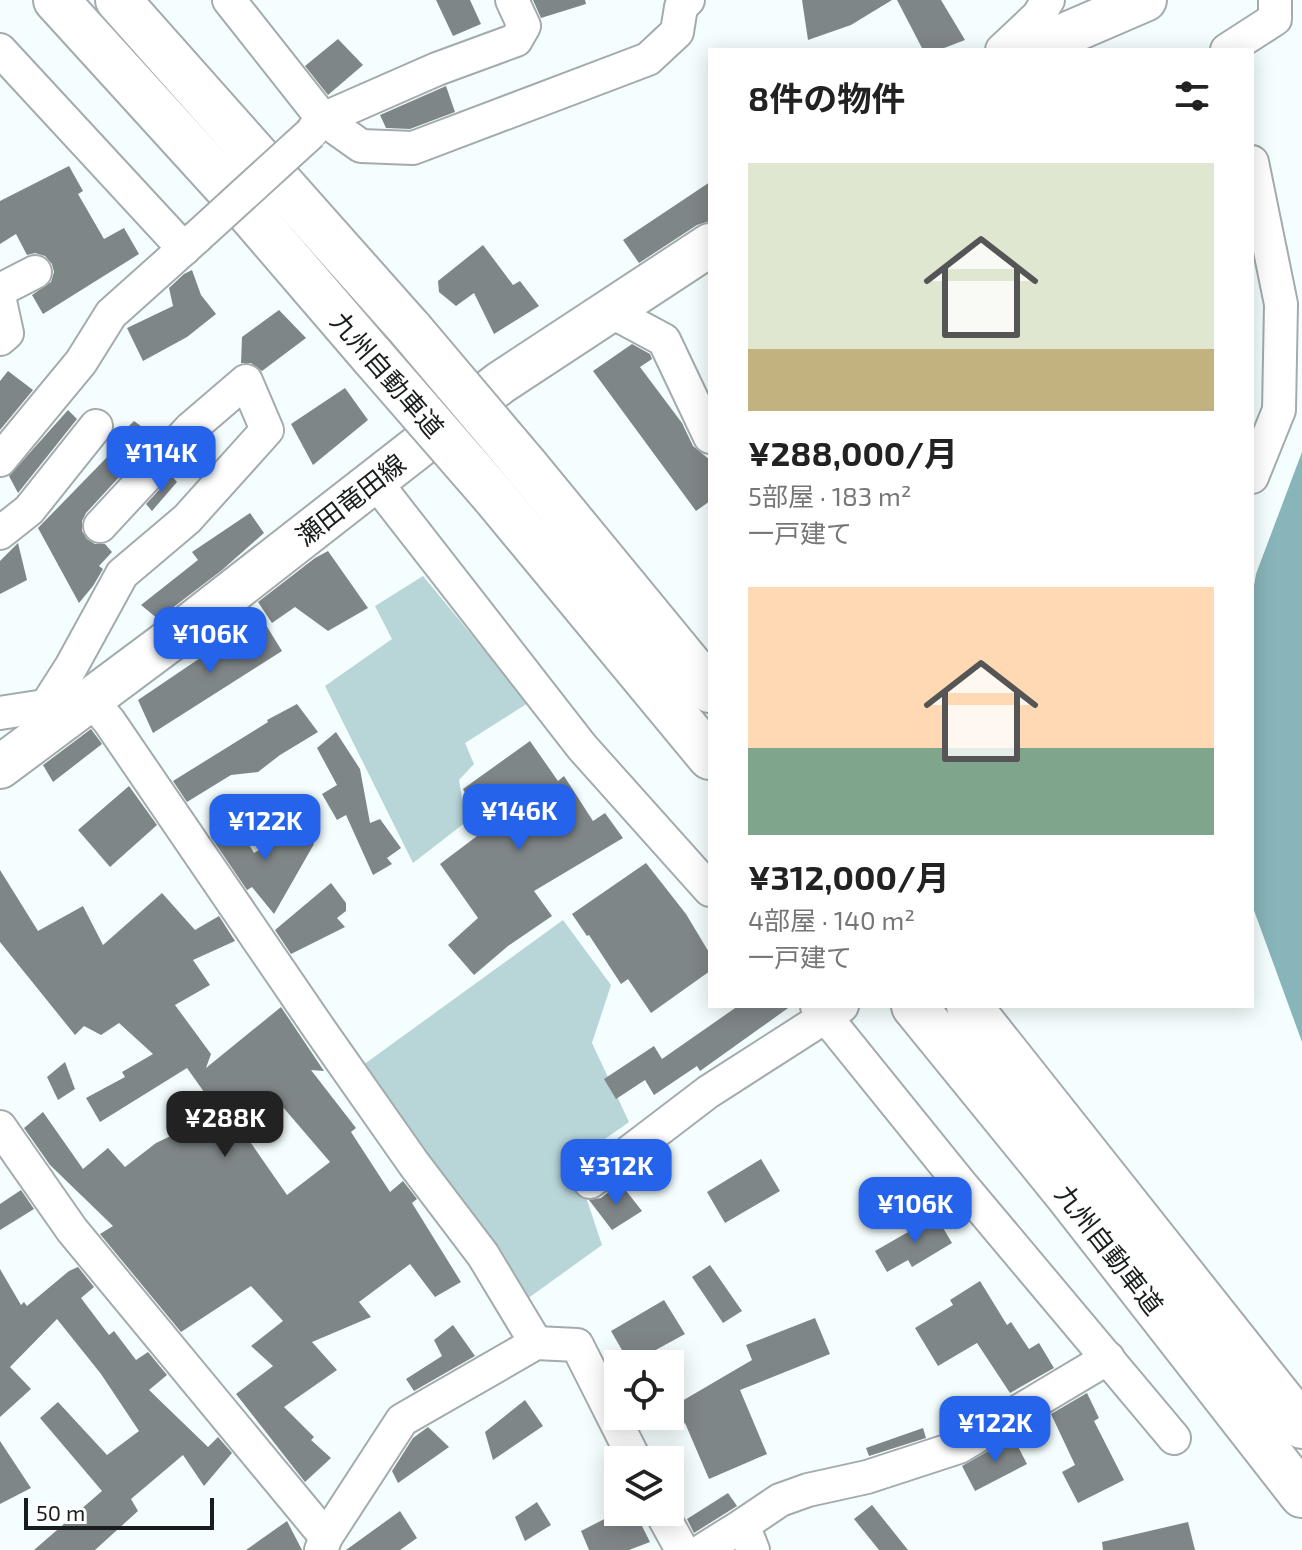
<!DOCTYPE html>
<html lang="ja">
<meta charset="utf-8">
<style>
:root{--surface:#fff;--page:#f6f6f6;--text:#222;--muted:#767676;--accent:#2563eb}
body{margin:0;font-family:"Exo 2","Noto Sans JP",sans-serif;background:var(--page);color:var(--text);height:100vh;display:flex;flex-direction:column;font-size:30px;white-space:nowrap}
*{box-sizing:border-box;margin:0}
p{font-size:26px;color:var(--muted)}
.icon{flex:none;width:44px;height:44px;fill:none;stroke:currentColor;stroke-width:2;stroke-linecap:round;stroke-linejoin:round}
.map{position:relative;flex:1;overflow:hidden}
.details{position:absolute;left:708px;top:48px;width:546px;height:960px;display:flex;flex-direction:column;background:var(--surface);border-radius:0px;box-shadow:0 4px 20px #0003}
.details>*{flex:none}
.buttons{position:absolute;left:604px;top:1350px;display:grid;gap:16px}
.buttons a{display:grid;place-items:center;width:80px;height:80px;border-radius:0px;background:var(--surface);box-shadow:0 4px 20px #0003;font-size:40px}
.scale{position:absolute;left:24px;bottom:20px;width:190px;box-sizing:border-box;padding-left:8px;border:4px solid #1a1d1d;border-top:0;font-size:22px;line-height:28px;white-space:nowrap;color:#1a1d1d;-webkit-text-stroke:6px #fff;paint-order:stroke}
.price{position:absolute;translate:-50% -68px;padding:0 18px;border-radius:16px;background:var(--accent);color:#fff;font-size:26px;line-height:52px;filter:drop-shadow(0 2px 4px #0008)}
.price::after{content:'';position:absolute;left:50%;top:48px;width:24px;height:18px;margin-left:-12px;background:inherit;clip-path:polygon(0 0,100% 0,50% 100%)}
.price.active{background:#222;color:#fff}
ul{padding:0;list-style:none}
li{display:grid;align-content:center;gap:16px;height:424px;padding:0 40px}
li span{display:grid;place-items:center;height:248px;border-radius:0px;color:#555}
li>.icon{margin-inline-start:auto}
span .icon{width:144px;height:144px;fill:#fffc;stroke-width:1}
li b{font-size:34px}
h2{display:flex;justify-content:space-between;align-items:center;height:96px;padding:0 40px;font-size:34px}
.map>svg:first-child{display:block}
</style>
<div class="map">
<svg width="1302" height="1550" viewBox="0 0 1302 1550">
<rect width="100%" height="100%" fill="#f5fefe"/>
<g fill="#b8d5d8">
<path d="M423,576l105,127 -63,40 9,21 -15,16 7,42 -53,41 -88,-177 67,-47 -17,-33z"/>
<path d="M563,920l48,65 -19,58 37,79 -55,39 28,84 -75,54 -168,-231z"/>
</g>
<path fill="#87b5b9" d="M1302,452v590l-50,-137v-308l4,-23z"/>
<g fill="#7f8687" fill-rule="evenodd">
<path d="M436,0h34l11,24 -28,12z"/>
<path d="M533,0h52l1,4 -45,14z"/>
<path d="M802,0h90l-41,25 -43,15z"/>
<path d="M897,0h44l24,40 -26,10h-16z"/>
<path d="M338,39l25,26 -35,30 -23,-29z"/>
<path d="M446,86l9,26 -45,17 -24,-1 -6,-13z"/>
<path d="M69,166l14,25 -5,3 26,45 20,-11 15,26 -96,60 -11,-19 19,-13 3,-10 -2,-8 -7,-8 -10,-3 -8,2 -11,-21 -16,10v-43z"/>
<path d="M710,182v39l-13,4 -58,38 -16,-23z"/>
<path d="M483,245l30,40 7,-4 19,25 -45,28 -20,-41 -18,13 -17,-14 -1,-11z"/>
<path d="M192,270l9,25 15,19 -29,23 -44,24 -16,-33 46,-22 -4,-18 15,-14z"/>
<path d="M279,310l27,28 -44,33 -11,-8h-10l1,-26z"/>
<path d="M632,344l18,10 2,5 -12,8 42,56 11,23 17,14v41l-14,10 -103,-140z"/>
<path d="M8,371l25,19 -33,40v-49z"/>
<path d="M345,388l23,32 -55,45 -22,-41z"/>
<path d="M68,410l9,9 -59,74 -9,-17z"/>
<path d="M134,421l22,16 -70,76 -4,8v10l5,8 8,5h10l7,8 -13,14 4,3 -10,17 -14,17 -41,-75 77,-79 -3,-6z"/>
<path d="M172,476l5,6 -25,29 -6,-7z"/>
<path d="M250,513l14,20 -42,37 -64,49 -17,-14 57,-45 -6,-8z"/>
<path d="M18,543l9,37 -27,14v-33z"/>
<path d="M328,551l40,57 -40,23 -33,-24 -23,16 -14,-21 57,-44z"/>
<path d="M261,617l21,34 -129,82 -15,-33z"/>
<path d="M297,704l21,28 -38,23 -22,17 -27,3 -44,27 -14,-21 95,-59 -1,-2z"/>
<path d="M91,729l11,15 -49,38 -10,-17z"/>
<path d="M336,732l24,37 10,54 10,-4 21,29 -14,10 5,6 -19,11 -27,-60 -9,5 -15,-26 15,-9 -20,-37z"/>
<path d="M530,741l28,40 6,-5 29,45 12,-8 18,25 -89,53 18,25 -44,30 -34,29 -26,-30 30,-27 -38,-54 45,-34 -22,-41z"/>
<path d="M129,786l28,39 -47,42 -32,-37z"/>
<path d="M235,821l19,32 44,-27 16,18 -40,70 -22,-27 -5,3 -36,-53z"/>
<path d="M646,863l40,51 24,40v17l-59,42 -23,-34 -7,5 -32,-49 -2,1 -15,-22z"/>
<path d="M0,870l38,61 45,-25 20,39 59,-52 33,37 24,-14 16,25 -42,19 17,25 -35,20 36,49 -5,14 75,-61 43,64 -13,-1 45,58 -5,4 39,60 13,-11 14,18 -5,4 49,79 -26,15 -25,-33 -51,38 12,15 -59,25 25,28 -53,37 30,30 -3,3 20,18 -26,24 -69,-88 37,-28 -22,-20 32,-25 -32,-35 -70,46 -81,-98 13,-8 -63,-61 -26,-37 19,-16 40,57 25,-21 17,19 31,-24 63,-30 -32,-45 -87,54 -14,-24 39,-21 -3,-5 31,-18 -34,-31 -18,12 -17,-9 -9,9 -75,-93zM282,1106l48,56 -43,33 -43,-62z"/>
<path d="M331,883l15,20v8l-9,7 8,9 -54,27 -16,-24z"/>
<path d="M738,1006h53l-91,65 -3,-5 -43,29 -9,-15 -29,19 -12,-20 50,-33 8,13z"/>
<path d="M65,1062l10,27 -17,11 -11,-23z"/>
<path d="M761,1159l19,32 -55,32 -18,-31z"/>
<path d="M620,1183l22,28 -30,19 -23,-30 12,-2z"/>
<path d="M21,1190l13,19 -34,21v-26z"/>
<path d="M936,1216l16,27 -40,24 -4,-7 -21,12 -12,-21z"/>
<path d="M710,1265l32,46 -19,12 -31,-46z"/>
<path d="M78,1267l16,20 -13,11 28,37 5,-4 22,29 12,-8 19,23 -18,15 59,57 10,-10 14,16 -28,33 -21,-31 -52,44 7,12 -43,39h-61l68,-59 -62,-73 18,-16 49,53 32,-24 -38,-57 -44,-55 -47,48 21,22 -31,28v-148l21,36 3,-3 3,4 42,-35z"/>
<path d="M980,1281l27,44 4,-3 18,27 10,-6 15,25 -44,25 -33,-50 -39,23 -23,-38 38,-23 -3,-5z"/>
<path d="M664,1300l21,34 -55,30 -19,-33z"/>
<path d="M815,1318l15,36 -90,36 27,64 -58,25 -24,-56 -11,7 -8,-14h4v-8l82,-48 -6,-15z"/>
<path d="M453,1325l22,31 -61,35 -8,-12 36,-23 -8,-16z"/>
<path d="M1087,1393l12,25 -5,3 30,59 -46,23 -16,-31 13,-7 -24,-51z"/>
<path d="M525,1400l18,26 -50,34 -8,-28z"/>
<path d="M428,1427l21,20 -51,36 -6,-12 21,-33z"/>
<path d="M923,1428l3,10 -57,18 -3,-8z"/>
<path d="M1013,1437l14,27 -52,27 -13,-25z"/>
<path d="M0,1441l31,47 -31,16z"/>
<path d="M728,1493l9,13 -43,27 -7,-14z"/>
<path d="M537,1502l14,23 -26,16 -10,-24z"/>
<path d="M872,1505l36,45h-29l-25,-31z"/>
<path d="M400,1511l17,27 -17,12h-54z"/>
<path d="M618,1512h17l15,30 -21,8h-40l-8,-19z"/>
<path d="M287,1521l15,29h-56z"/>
<path d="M1188,1522l7,28h-92l-1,-8z"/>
</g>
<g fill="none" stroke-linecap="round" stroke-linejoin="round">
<defs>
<g id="minor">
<path d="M229,0l94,119 38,27 52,2 235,-89 29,-27 4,-25 7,-7"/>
<path d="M0,50l184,199"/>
<path d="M1002,50l36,-34 10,-16"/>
<path d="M1227,50l48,-31v-19"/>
<path d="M313,130l10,-11 114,-50 79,-29 8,-14 -12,-26"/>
<path d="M1252,162l29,142 -2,106 -27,67"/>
<path d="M0,290l35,-18"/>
<path d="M0,301l7,32 -7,6"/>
<path d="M610,311l54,29 46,97"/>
<path d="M0,460l81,-98 30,-48 86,-77"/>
<path d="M374,480l208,267 128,143"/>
<path d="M0,533l29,-23 67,-84"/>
<path d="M46,706l25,-39 51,-93 65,-55 80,-89 -21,-49 -56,48 -90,97"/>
<path d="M0,713l90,-14 19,22 211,309 94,134 69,91 53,88"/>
<path d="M817,1006l143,177 214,255"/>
<path d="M0,1127l72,103 254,307"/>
<path d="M590,1182l118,-90 134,-86"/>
<path d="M661,1512l21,38"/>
<path d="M743,1525l37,-25 28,-10 59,-13 92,-30 149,-89"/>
<path d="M321,1550l5,-13 76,-117 134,-77 41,2 58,115"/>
<path d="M703,1550l40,-25 10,25"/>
</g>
<g id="major">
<path d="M1029,50l116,-50"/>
<path d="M0,767l173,-129 327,-255 210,-138"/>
</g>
<g id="highway">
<path d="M56,0l183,201 134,156"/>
<path d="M118,0l293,330"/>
<path d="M526,466l184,224"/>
<path d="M493,495l217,262"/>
<path d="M914,1006l153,188 235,301"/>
<path d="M969,1006l333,420"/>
</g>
</defs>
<use href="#minor" stroke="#a4abac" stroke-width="36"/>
<use href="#major" stroke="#a4abac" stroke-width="46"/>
<use href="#highway" stroke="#a4abac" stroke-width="48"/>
<use href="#minor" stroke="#fff" stroke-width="32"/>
<use href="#major" stroke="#fff" stroke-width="42"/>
<use href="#highway" stroke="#fff" stroke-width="44"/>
<defs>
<path id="minor-bridge" d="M197,237l114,-104"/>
<g id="highway-bridge">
<path d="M411,330l115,136"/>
<path d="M373,357l120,138"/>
</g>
</defs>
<use href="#minor-bridge" stroke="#a4abac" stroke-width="36" stroke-linecap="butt"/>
<use href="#highway-bridge" stroke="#a4abac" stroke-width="48" stroke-linecap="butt"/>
<use href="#minor-bridge" stroke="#fff" stroke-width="32"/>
<use href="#highway-bridge" stroke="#fff" stroke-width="44"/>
</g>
<g text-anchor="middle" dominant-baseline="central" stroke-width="7" stroke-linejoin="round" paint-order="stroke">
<g font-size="26" fill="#1a1d1d" stroke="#fff">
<text transform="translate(388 374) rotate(49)">九州自動車道</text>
<text transform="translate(350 499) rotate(-38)">瀬田竜田線</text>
<text transform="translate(1110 1249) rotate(52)">九州自動車道</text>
</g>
</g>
</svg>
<div class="buttons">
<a><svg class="icon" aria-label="locate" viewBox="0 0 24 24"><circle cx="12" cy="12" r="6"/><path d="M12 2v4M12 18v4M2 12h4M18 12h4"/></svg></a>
<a><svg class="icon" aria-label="layers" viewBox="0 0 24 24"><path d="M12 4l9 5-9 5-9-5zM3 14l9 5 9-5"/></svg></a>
</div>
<div class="scale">50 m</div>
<b class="price" style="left:161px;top:494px">¥114K</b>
<b class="price" style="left:210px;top:675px">¥106K</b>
<b class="price" style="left:519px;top:852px">¥146K</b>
<b class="price" style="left:265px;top:862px">¥122K</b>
<b class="price active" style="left:225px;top:1159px">¥288K</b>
<b class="price" style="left:616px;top:1207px">¥312K</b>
<b class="price" style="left:915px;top:1245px">¥106K</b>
<b class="price" style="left:995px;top:1464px">¥122K</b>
<section class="details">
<h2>8件の物件<svg class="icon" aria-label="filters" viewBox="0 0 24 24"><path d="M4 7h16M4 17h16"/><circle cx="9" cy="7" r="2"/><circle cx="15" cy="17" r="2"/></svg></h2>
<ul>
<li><span style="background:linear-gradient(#dfe7d0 75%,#c2b280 0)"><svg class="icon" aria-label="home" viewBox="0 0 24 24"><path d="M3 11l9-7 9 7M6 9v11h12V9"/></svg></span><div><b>¥288,000/月</b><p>5部屋 · 183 m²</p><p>一戸建て</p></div></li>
<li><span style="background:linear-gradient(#ffd9b3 65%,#7fa58c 0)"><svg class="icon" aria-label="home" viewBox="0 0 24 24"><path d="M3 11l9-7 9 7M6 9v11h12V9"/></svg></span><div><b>¥312,000/月</b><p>4部屋 · 140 m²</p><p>一戸建て</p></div></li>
</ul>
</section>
</div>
